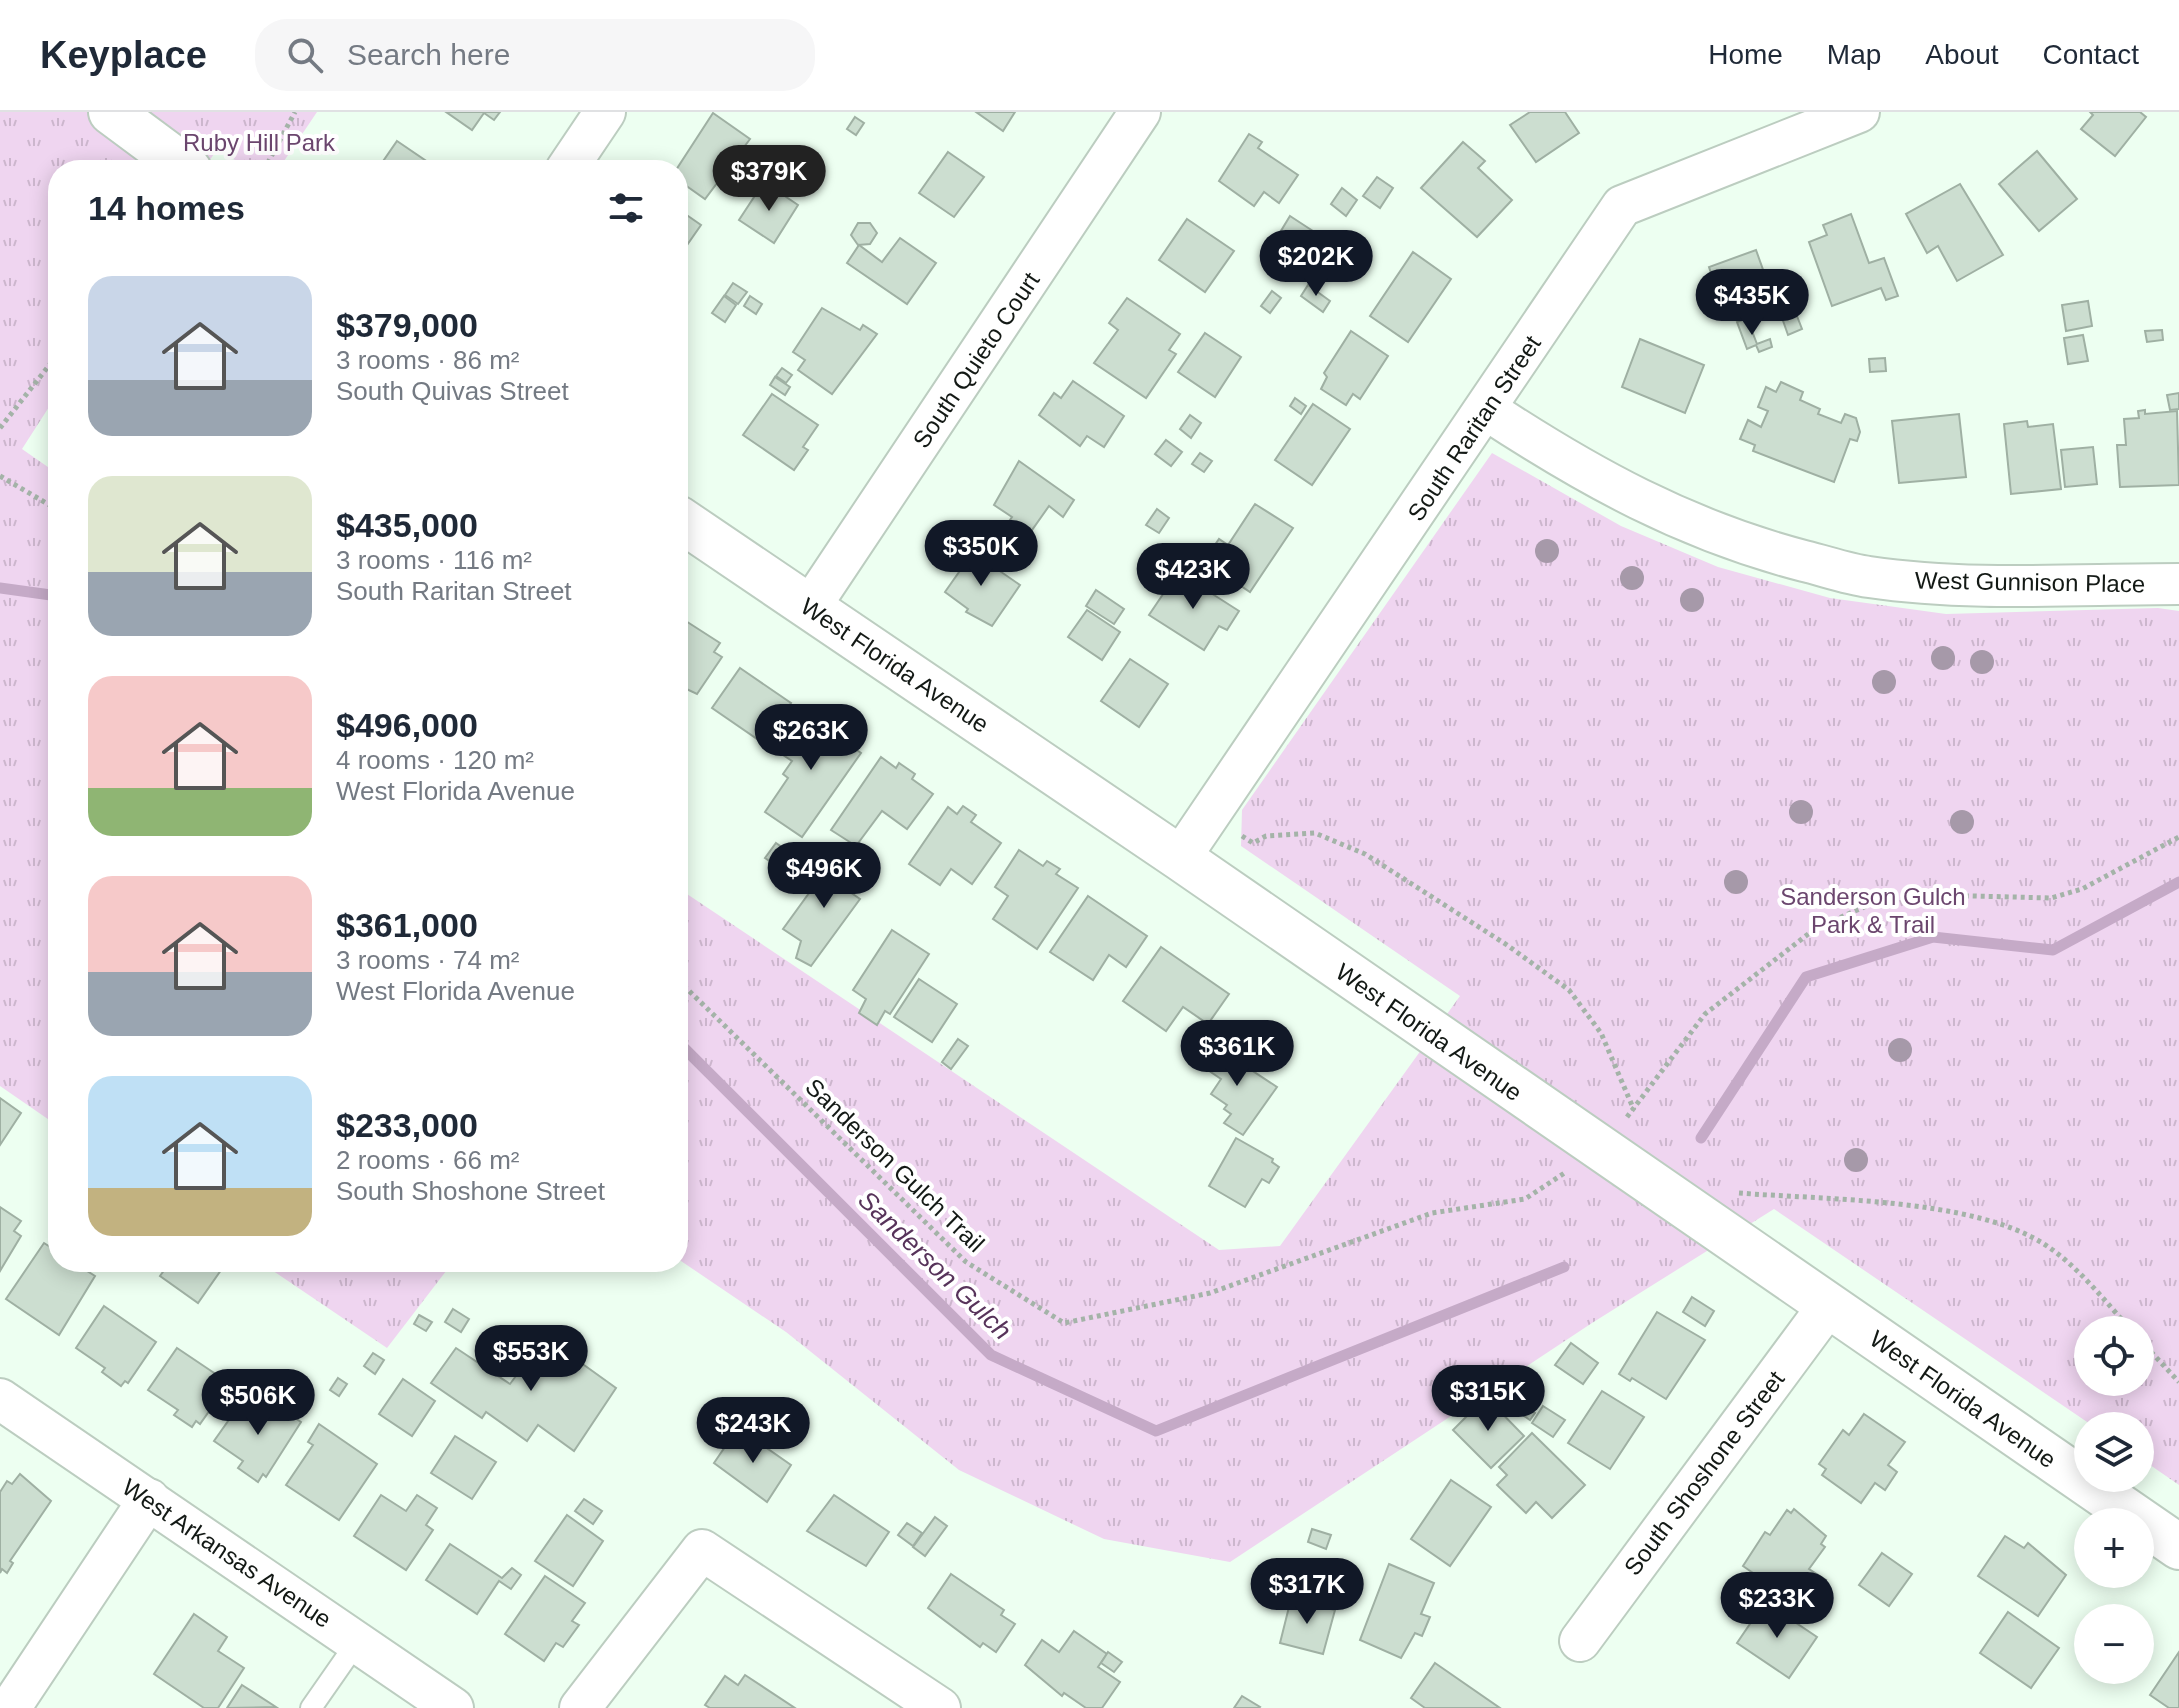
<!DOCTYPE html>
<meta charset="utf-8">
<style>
:root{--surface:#fff;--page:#f6f6f7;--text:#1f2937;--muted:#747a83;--line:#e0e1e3;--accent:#111827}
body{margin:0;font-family:Helvetica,sans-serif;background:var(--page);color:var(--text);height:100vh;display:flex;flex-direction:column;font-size:30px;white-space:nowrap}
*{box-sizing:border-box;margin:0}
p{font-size:26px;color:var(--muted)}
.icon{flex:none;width:44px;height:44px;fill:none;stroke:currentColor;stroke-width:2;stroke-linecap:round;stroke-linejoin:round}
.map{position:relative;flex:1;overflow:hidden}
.details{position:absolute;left:48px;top:48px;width:640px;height:1112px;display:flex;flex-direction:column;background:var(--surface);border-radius:32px;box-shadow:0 4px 20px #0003}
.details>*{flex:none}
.buttons{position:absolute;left:2074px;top:1204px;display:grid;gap:16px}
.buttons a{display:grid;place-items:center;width:80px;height:80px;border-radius:50%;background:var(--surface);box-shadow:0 4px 20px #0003;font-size:40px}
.price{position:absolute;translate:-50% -68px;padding:0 18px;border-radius:28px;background:var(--accent);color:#fff;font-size:26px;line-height:52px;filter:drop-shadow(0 2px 4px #0008)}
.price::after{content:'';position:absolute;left:50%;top:48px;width:24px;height:18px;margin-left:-12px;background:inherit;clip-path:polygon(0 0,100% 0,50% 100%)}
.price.selected{background:#222;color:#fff}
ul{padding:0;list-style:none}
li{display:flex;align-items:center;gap:24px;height:200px;padding:0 40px}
li span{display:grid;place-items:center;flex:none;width:224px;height:160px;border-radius:24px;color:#555}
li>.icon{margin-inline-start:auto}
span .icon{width:96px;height:96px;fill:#fffc;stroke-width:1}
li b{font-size:34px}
h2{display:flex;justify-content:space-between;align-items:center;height:96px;padding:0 40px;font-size:34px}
header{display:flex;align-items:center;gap:48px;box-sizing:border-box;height:112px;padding:0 40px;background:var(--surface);border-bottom:2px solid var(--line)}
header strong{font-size:38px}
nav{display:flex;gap:44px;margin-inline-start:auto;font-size:28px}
.search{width:560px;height:72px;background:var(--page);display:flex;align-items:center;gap:20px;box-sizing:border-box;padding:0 28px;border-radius:32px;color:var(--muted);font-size:30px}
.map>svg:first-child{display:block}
</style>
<header>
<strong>Keyplace</strong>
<div class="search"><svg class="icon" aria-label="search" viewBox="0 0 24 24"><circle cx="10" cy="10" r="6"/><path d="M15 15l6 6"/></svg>Search here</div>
<nav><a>Home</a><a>Map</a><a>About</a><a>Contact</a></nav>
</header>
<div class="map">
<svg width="2179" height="1596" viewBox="0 0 2179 1596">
<defs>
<pattern id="park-tufts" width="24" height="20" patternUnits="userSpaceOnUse" patternTransform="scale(2)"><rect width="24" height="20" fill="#efd5f0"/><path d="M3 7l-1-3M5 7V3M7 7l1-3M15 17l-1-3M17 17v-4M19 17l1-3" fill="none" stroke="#ccb6cd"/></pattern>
</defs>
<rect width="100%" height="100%" fill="#edfff1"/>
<g fill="url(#park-tufts)" fill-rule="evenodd">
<path d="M0,0h317l-39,58h-29l-31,-22 -15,22h-145v223l-36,56 36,25v652l-58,-40z"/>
<path d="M1492,341l129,73 97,41 112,31 116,16 212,-6 21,3v874l-39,-27v-32h-47l-319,-217 -182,114 -362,239 -126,-23 -145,-69 -173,-138 -108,-73v-371l541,362 61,-4 180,-250 -219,-150 1,-36zM2088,1218h52v52h-52z"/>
<path d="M260,1150h193l-66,86z"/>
</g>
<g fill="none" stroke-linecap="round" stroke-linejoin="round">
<g stroke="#c5aac7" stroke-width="11">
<path d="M0,476l58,8"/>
<path d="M678,930l313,313 165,76 408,-164"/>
<path d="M1701,1026l105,-161 127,-40 120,13 126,-68"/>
</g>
</g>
<g fill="#ccded0" stroke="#9fb0a3" stroke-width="2">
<path d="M446,0h54l-6,8 -10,-7 -12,17z"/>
<path d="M976,0h39l-12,19z"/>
<path d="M1530,0h35l14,21 -43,29 -26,-37z"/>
<path d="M2140,0l6,5 -31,39 -34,-27 12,-14 -3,-3z"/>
<path d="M713,1l37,26 -45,60 -27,-19 -2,-10z"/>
<path d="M855,5l9,6 -8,12 -9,-6z"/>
<path d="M1249,22l13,8 -4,6 40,27 -19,28 -15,-11 -10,14 -35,-25z"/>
<path d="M397,29l41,28 -1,1h-60z"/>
<path d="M1463,30l22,19 -7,7 34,32 -35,37 -56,-49z"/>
<path d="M2037,39l40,48 -38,32 -40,-47z"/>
<path d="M948,40l36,25 -30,40 -35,-24z"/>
<path d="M1377,65l16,11 -13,20 -17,-12z"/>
<path d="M764,70l34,23 -24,38 -35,-23z"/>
<path d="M1960,72l43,71 -46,26 -19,-35 -11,7 -21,-39z"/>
<path d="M1342,76l15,12 -11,16 -15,-12z"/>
<path d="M678,97l23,16 -23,33z"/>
<path d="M1851,102l18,49 15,-5 14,38 -12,4 -5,-12 -49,18 -23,-64 18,-7 -4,-10z"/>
<path d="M1290,104l29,19 -20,32 -29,-18z"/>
<path d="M1187,107l47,32 -29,41 -46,-32z"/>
<path d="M858,111h12l7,10 -7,11 -12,1 -7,-10z"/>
<path d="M900,126l36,25 -29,41 -60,-41 12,-18 23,17z"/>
<path d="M1756,138l15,42 -48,16 -14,-41z"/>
<path d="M1413,140l38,27 -43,63 -38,-26z"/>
<path d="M1310,157l14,9 -7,10 -14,-10z"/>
<path d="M733,171l14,9 -9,12 -13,-9z"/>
<path d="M1308,173l22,16 -7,11 -22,-16z"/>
<path d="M1272,179l9,7 -11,15 -9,-7z"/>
<path d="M724,184l12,9 -11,17 -13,-9z"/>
<path d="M750,184l12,8 -6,10 -12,-8z"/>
<path d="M1127,186l53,36 -11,16 7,4 -30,44 -52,-35 24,-33 -9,-7z"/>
<path d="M2088,189l4,25 -26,5 -4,-26z"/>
<path d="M822,196l38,22 3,-5 14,9 -45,60 -34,-24 7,-10 -12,-8z"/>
<path d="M1795,199l7,18 -14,6 -7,-20z"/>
<path d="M1747,206l10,26 13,-5 2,8 -13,5 -3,-7 -9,4 -10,-27z"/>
<path d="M2162,218l1,10 -16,2 -2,-11z"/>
<path d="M1351,219l37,25 -28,43 -7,-5 -7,11 -25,-16 6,-12 -3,-4z"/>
<path d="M1205,221l36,24 -26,40 -37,-25z"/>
<path d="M2083,223l5,26 -20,3 -4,-26z"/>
<path d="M1640,227l64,26 -19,48 -63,-26z"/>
<path d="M1885,246l1,13 -16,1 -1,-13z"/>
<path d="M782,256l10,7 -6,8 -10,-7z"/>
<path d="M775,265l15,10 -5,8 -15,-10z"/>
<path d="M1073,269l51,35 -20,31 -17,-11 -7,10 -41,-31 15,-22 7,5z"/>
<path d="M1781,270l22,10 -3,8 20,9 -2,5 23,9 4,-9 11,4 4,14 -3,9 -7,-2 -16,43 -81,-31 2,-6 -15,-6 8,-19 13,7 7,-16 -10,-4 8,-20 10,5z"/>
<path d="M2179,281v16l-9,1 -3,-15z"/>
<path d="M772,282l46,31 -15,22 5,3 -14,20 -51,-35z"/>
<path d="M1295,286l11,8 -5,8 -11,-8z"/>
<path d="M1313,292l37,25 -38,56 -37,-25z"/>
<path d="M2145,298v4l32,-3 2,74 -59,2 -3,-42h9l-2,-26 15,-1 -1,-7z"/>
<path d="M1959,302l7,63 -67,6 -7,-62z"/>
<path d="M1190,303l11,8 -10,15 -11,-9z"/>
<path d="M2027,309l1,6 25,-3 8,65 -50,5 -7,-70z"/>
<path d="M1166,328l16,12 -11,14 -16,-12z"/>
<path d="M2093,335l4,37 -32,3 -4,-37z"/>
<path d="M1200,341l12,8 -8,11 -12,-8z"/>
<path d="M1019,349l55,39 -11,17 -14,-11 -29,41 -19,-14 11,-16 -18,-12z"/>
<path d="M1255,392l38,24 -43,64 -46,-31 15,-22 9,6z"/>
<path d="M1157,397l12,9 -10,15 -13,-8z"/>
<path d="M968,437l52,36 -28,41 -26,-14 2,-3 -23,-17 14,-20 -5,-3z"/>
<path d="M1178,460l61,39 -12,19 -8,-4 -15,24 -55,-35z"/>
<path d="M1096,478l28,19 -10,15 -28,-18z"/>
<path d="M1087,498l33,22 -18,28 -34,-23z"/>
<path d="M678,504l42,27 -6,9 8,5 -25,37 -19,-9z"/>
<path d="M1130,547l38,25 -29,43 -38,-26z"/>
<path d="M740,556l51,35 -28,40 -51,-35z"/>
<path d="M813,599l25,18 -4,5 27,19 -59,84 -37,-25 23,-34 -5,-4 9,-13 -15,-10 27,-37 5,4z"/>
<path d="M881,645l15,11 3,-5 16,11 -3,5 21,15 -26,35 -25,-18 -26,35 -25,-16z"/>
<path d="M963,694l13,9 -5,7 30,21 -29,41 -21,-15 -11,16 -31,-21 39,-57 9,7z"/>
<path d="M776,731l17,12 -10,15 -18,-12z"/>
<path d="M1019,738l24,16 4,-5 13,8 -4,5 22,14 -41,61 -44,-30 15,-23 -13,-9z"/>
<path d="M836,744l26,19 -12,17 10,7 -49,67 -15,-8 5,-17 -18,-12z"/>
<path d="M1088,784l59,40 -21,31 -17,-12 -16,25 -43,-28z"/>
<path d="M892,818l37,24 -39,60 -5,-3 -8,14 -18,-12 7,-14 -13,-9z"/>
<path d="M1161,835l68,47 -21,30 -25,-17 -17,24 -43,-30z"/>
<path d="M919,867l38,25 -25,38 -38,-25z"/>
<path d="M958,927l10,7 -17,23 -9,-7z"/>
<path d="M1212,932l65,43 -34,48 -19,-12 7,-9 -7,-5 3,-4 -16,-11 10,-15 -22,-15z"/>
<path d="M0,986l21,15 -21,32z"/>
<path d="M1236,1026l37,21 -1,3 7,5 -10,16 -7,-4 -17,28 -36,-21z"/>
<path d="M0,1095l21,14 -7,10 7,5 -21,35z"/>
<path d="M44,1131l14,9v10h15l22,14 -36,59 -53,-36z"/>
<path d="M170,1150h54l2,1 -28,40 -38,-27z"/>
<path d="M1692,1185l22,14 -9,15 -22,-14z"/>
<path d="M104,1194l52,36 -28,41 -3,-2 -4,5 -19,-14 3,-4 -29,-20z"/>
<path d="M453,1197l16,10 -8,13 -16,-10z"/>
<path d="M1657,1200l48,28 -39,59 -34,-21 -2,3 -11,-7z"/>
<path d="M419,1203l13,7 -6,9 -12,-7z"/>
<path d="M545,1225l71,51 -42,63 -36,-26 -11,16 -41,-29 -4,6 -51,-35 25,-35 54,36z"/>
<path d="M1571,1231l27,20 -15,21 -28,-19z"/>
<path d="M177,1236l52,35 -29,41 -4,-3 -4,6 -18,-12 4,-5 -30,-20z"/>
<path d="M373,1241l11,7 -9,14 -11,-8z"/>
<path d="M338,1266l9,6 -8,12 -9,-6z"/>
<path d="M403,1267l32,22 -23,35 -33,-22z"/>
<path d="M1506,1275l11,4v11l-12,4 -6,-10z"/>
<path d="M1602,1279l42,26 -34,52 -42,-26z"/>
<path d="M1486,1285l38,39 -33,32 -38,-38z"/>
<path d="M267,1287l34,23 -35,55 -3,-3 -5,8 -20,-14 5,-7 -29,-20 29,-41 16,11z"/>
<path d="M1522,1292l13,9 -5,7 -13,-9z"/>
<path d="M739,1293l9,7 -8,12 -9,-6z"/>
<path d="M1543,1294l22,14 -12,17 -21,-14z"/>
<path d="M1864,1302l41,28 -17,23 9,7 -12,18 -10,-7 -14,20 -39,-28 4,-6 -7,-5 24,-34 6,5z"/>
<path d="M319,1312l58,40 -38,56 -53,-35 27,-40 -5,-3z"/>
<path d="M738,1316l53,37 -24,37 -53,-39z"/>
<path d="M1532,1321l53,52 -33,33 -16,-16 -10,11 -29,-28 10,-10 -8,-8z"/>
<path d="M455,1324l41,26 -24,37 -41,-26z"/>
<path d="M20,1362l31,27 -41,60 3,2 -6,10 -5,-4 -2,4v-81l7,-11 5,3z"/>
<path d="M1451,1368l40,27 -41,59 -39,-27z"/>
<path d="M381,1383l25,16 11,-16 20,13 -11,17 7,5 -27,40 -52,-34z"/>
<path d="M834,1383l55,37 -23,34 -59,-35z"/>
<path d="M584,1387l18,12 -9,13 -18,-13z"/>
<path d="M1794,1397l32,27 -5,8 4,3 -16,22 17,11 -21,29 -62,-43 22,-34 5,3 17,-25 4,3z"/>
<path d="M567,1403l36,26 -30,45 -38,-25z"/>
<path d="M935,1405l12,9 -22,30 -12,-9z"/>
<path d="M907,1411l15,10 -9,13 -15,-11z"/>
<path d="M1312,1417l19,6 -5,14 -18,-7z"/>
<path d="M2005,1424l19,12 4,-5 38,32 -28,41 -60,-40z"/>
<path d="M450,1432l52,34 10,-10 9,7 -10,14 -12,-8 -22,33 -51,-34z"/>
<path d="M1882,1441l30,21 -23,32 -30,-21z"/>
<path d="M1389,1452l45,19 -13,31 9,3 -8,19 -7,-3 -14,25 -41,-18z"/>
<path d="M951,1462l53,36 -3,5 14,9 -19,28 -13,-9 -3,4 -52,-39z"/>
<path d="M545,1464l40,27 -13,18 7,4 -16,22 -7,-4 -12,18 -39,-27z"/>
<path d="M1291,1487l44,11 -12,44 -43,-11z"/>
<path d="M1765,1490l52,35 -28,41 -52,-35z"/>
<path d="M2008,1500l51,36 -28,40 -51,-35z"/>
<path d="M194,1502l33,23 -9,14 26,17 -26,40h-14l-50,-34z"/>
<path d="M1074,1519l33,23 -9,13 22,15 -18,26h-16l-22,-15 -2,3 -37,-31 17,-25 17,12z"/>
<path d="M1108,1540l14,10 -8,10 -13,-9z"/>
<path d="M2179,1540v56h-10l-19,-13z"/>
<path d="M1435,1551l65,45h-75l-14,-10z"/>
<path d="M745,1563l50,33h-85l-5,-3 20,-29 13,9z"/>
<path d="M242,1573l34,22 -49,1z"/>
<path d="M1242,1584l18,11 -1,1h-25z"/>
</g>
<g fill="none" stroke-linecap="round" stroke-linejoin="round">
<defs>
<path id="lane" d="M311,1596l46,-66"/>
<g id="street">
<path d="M566,58l39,-58"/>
<path d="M1487,298c102,67 198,120 317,151 21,5 43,13 65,16 102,15 207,7 310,7"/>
<path d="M810,495l330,-495"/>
<path d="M1180,746l442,-652 237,-94"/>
<path d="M0,1287l453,309"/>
<path d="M1580,1529l248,-335"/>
<path d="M10,1596l139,-209"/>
<path d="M580,1596l122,-158 238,158"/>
</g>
<g id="secondary">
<path d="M111,0l78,58"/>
<path d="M678,406l502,340 999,689"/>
</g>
</defs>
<use href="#lane" stroke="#bccdc0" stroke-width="24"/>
<use href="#street" stroke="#bccdc0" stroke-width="44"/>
<use href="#secondary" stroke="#bccdc0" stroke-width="48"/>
<g stroke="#a4b3a8" stroke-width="5" stroke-dasharray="4 4" stroke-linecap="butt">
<path d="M264,58l31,-58"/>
<path d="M0,316l58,-74"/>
<path d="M0,364l58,34"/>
<path d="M1242,724l11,7 13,-7 49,-3 50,21 142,91 62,45 32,43 33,77"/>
<path d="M678,868l288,282 98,61 146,-30 222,-80 93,-14 41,-27"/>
<path d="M1627,1005l78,-103 111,-86 55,-24 63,-9 117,3 31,-9 97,-52"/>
<path d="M1739,1081c88,7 232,5 305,51 33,21 61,57 87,86"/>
<path d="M2140,1228l39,42"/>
</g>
<use href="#lane" stroke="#fff" stroke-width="20"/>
<use href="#street" stroke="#fff" stroke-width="40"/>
<use href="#secondary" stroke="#fff" stroke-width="44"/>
</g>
<g fill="#a699a9">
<circle cx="1547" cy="439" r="12"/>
<circle cx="1632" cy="466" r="12"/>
<circle cx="1692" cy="488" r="12"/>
<circle cx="1943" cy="546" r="12"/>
<circle cx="1982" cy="550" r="12"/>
<circle cx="1884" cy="570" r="12"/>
<circle cx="1801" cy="700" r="12"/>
<circle cx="1962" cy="710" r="12"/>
<circle cx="1736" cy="770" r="12"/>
<circle cx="1900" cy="938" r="12"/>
<circle cx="1856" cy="1048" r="12"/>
</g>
<g text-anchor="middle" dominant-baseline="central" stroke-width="8" stroke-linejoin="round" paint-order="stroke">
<g font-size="24" fill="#6b466e" stroke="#fff">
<text x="259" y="30">Ruby Hill Park</text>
<text x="1873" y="784">Sanderson Gulch<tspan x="1873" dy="28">Park &amp; Trail</tspan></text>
</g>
<g font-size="24" fill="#131915" stroke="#fff">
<text transform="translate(976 248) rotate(-56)">South Quieto Court</text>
<text transform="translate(1474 316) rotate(-56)">South Raritan Street</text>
<text transform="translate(2030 470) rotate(1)">West Gunnison Place</text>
<text transform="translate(895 553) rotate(34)">West Florida Avenue</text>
<text transform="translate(1429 920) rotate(35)">West Florida Avenue</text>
<text transform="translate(895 1053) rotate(44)">Sanderson Gulch Trail</text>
<text transform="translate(1963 1287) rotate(35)">West Florida Avenue</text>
<text transform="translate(1704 1361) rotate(-53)">South Shoshone Street</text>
<text transform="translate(227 1441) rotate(34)">West Arkansas Avenue</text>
</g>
<g font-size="26" font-style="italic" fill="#57335a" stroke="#fff">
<text transform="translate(935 1153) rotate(44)">Sanderson Gulch</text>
</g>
</g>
</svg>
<div class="buttons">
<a><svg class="icon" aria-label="locate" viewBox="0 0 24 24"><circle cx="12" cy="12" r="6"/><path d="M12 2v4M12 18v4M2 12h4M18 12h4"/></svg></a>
<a><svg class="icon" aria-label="layers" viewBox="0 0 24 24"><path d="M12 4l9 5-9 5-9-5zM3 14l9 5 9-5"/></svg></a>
<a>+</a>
<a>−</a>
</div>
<b class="price selected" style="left:769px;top:101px">$379K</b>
<b class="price" style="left:1316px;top:186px">$202K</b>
<b class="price" style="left:1752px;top:225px">$435K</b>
<b class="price" style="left:981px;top:476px">$350K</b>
<b class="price" style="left:1193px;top:499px">$423K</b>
<b class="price" style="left:811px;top:660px">$263K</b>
<b class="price" style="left:824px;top:798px">$496K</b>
<b class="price" style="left:1237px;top:976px">$361K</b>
<b class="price" style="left:531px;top:1281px">$553K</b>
<b class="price" style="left:1488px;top:1321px">$315K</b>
<b class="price" style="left:258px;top:1325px">$506K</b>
<b class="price" style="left:753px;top:1353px">$243K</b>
<b class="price" style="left:1307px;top:1514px">$317K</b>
<b class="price" style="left:1777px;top:1528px">$233K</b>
<section class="details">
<h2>14 homes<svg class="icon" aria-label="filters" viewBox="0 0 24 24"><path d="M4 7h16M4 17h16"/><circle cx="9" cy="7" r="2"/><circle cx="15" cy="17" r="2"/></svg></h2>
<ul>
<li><span style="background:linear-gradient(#c9d6e8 65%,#9aa5b1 0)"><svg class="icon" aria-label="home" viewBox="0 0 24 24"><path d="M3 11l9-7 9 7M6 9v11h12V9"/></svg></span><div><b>$379,000</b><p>3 rooms · 86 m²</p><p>South Quivas Street</p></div></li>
<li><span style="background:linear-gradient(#dfe7d0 60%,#9aa5b1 0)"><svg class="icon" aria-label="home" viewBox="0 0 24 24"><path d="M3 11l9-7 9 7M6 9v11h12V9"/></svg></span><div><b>$435,000</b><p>3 rooms · 116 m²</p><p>South Raritan Street</p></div></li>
<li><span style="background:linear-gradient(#f6c9c9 70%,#8fb573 0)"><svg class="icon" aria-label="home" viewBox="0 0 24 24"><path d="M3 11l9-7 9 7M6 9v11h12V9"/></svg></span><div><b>$496,000</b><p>4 rooms · 120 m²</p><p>West Florida Avenue</p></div></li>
<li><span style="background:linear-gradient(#f6c9c9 60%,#9aa5b1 0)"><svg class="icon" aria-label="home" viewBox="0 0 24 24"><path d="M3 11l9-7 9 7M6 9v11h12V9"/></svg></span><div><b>$361,000</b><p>3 rooms · 74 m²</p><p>West Florida Avenue</p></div></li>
<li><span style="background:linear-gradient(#bfe0f5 70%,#c2b280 0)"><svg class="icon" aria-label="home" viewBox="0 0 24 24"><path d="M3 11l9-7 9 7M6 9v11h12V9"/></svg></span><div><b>$233,000</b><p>2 rooms · 66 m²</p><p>South Shoshone Street</p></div></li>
</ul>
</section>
</div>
